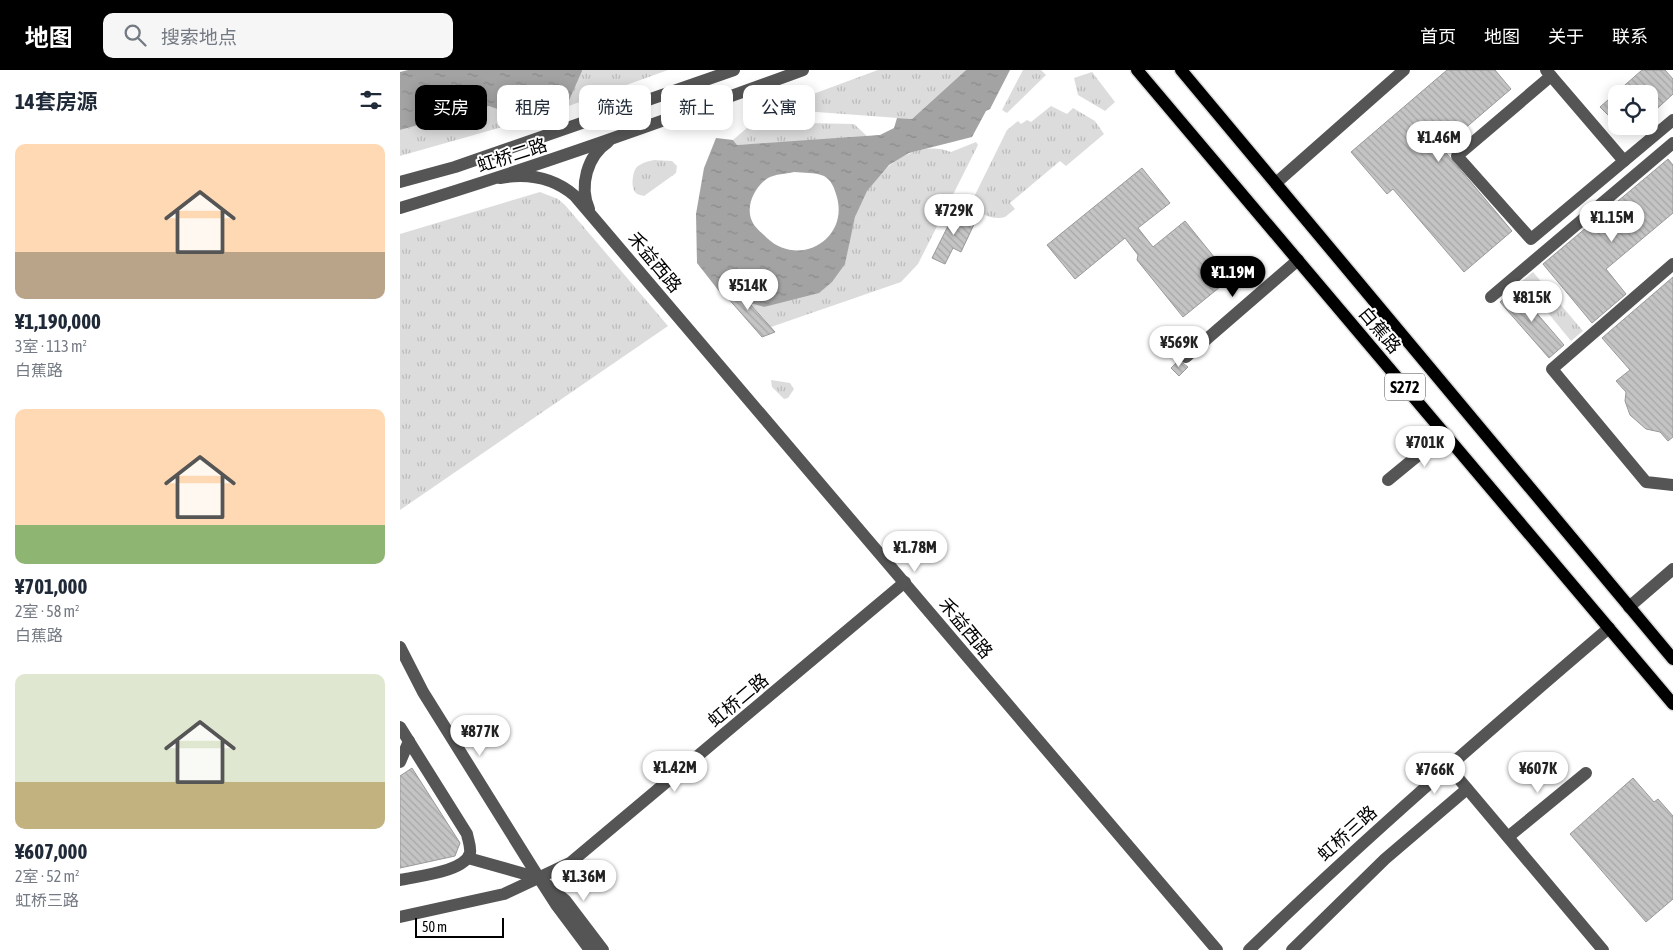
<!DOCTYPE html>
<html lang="zh">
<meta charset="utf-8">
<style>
:root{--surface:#fff;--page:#f6f6f7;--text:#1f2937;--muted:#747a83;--accent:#000}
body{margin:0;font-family:"Asap Condensed","Noto Sans SC",sans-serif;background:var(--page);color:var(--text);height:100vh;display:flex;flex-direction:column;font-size:19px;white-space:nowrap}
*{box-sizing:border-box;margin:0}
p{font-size:16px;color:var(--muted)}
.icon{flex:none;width:28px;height:28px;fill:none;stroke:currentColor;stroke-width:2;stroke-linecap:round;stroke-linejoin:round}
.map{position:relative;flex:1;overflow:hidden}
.side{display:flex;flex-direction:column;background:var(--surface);width:400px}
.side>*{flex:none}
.hud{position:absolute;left:15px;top:15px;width:475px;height:45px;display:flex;gap:10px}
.tools{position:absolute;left:1208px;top:15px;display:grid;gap:10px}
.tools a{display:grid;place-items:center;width:50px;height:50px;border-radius:10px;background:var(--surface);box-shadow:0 2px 12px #0003;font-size:25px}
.scale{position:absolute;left:15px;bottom:12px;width:89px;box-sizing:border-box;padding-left:5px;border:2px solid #000;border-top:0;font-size:14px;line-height:18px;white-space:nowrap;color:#000;-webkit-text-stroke:4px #fff;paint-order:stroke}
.price{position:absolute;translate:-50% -42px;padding:0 11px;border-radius:18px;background:#fff;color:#222;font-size:16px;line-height:32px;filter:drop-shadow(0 1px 2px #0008)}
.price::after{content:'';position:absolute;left:50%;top:30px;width:15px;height:11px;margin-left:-8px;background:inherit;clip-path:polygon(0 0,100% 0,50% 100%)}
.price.active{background:var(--accent);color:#fff}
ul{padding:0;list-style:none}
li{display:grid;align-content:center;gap:10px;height:265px;padding:0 15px}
li span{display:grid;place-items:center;height:155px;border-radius:10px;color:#555}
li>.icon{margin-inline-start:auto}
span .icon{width:90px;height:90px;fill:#fffc;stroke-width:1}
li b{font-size:21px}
h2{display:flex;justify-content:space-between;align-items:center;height:60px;padding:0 15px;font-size:21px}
.chip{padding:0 18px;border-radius:10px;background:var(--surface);box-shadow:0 2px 12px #0003;font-size:18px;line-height:45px}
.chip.active{background:var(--accent);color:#fff}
header{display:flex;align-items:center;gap:30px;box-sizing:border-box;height:70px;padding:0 25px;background:var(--accent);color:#fff}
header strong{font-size:24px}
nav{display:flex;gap:28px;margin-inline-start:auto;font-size:18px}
.search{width:350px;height:45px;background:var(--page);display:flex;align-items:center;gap:12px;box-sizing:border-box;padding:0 18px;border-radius:10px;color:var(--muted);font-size:19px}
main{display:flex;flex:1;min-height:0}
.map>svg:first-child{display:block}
</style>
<header>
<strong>地图</strong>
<div class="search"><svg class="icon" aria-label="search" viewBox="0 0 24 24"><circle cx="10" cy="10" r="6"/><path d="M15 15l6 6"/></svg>搜索地点</div>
<nav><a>首页</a><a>地图</a><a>关于</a><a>联系</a></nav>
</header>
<main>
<section class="side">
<h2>14套房源<svg class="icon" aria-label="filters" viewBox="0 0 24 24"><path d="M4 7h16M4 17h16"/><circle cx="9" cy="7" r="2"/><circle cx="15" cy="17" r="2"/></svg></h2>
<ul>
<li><span style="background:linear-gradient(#ffd9b3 70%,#b9a48a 0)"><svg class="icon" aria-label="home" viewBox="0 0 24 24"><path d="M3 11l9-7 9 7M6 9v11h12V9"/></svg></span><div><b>¥1,190,000</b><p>3室 · 113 m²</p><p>白蕉路</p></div></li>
<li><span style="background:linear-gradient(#ffd9b3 75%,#8fb573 0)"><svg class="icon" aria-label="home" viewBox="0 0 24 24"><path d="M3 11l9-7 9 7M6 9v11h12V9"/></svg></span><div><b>¥701,000</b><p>2室 · 58 m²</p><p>白蕉路</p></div></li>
<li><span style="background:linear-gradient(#dfe7d0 70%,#c2b280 0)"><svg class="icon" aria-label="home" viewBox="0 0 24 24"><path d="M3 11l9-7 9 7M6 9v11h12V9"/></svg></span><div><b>¥607,000</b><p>2室 · 52 m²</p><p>虹桥三路</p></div></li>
</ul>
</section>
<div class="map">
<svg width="1273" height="880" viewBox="0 0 1273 880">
<defs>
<pattern id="grass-tufts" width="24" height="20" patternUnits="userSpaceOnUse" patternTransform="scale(1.25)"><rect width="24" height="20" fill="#dcdcdc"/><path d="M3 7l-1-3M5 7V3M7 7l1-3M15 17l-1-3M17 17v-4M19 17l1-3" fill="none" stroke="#bbb"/></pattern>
<pattern id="water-ripples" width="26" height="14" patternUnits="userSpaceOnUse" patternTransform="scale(1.25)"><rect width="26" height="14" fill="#a3a3a3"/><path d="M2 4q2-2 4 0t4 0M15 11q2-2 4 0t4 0" fill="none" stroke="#8b8b8b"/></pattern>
<pattern id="building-back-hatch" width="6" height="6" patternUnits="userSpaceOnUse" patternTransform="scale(1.25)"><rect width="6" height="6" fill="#c4c4c4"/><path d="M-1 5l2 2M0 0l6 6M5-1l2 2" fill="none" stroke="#a7a7a7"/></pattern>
</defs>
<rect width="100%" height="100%" fill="#fff"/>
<g fill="url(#grass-tufts)">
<path d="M182,0h86l-127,46 -141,40v-26l89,-24 14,2c11,-22 48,-9 64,-3z"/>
<path d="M478,0h88l-54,49 -123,-9 -3,-6z"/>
<path d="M623,0h18l5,5 -39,38 -5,-3z"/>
<path d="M692,2l23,30 -10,9 -27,-16 -4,-17z"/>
<path d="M651,36l16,8 6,-6 22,13 9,13 -38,32 -6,-5 -50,42 5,6 -10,8c-12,4 -26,-4 -35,-12l37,-75 11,-9 3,3 6,-4 4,2z"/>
<path d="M362,52l92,2 14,13 -131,8 -4,-5 15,-13z"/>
<path d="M576,72l2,3 -60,119 -17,18 -130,45 -21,-24 14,4 81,-43c5,-24 8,-53 22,-74 17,-26 52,-51 84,-38z"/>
<path d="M254,90l18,1 5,5 -1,7 -32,23c-4,-1 -9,-2 -10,-6 -3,-6 -1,-21 4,-24 4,-3 11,-5 16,-6z"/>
<path d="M140,122l18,7 7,6 103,121 -268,184v-276z"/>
<path d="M1133,202l50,59 -12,10 -49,-60z"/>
<path d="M371,310l19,3 4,6 -6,9 -4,1 -12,-12z"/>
</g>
<g fill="url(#water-ripples)" fill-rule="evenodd">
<path d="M8,0h174v1l-15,34c-16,-6 -59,-20 -64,6l-14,-5 -89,24v-58z"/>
<path d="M566,0h44l-20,39 -4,2 -14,26 -63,16 -20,12 -22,26 -12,26 -10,47 -13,18 -13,11 -55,14 -42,-12 -25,-32 -1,-49 8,-46 12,-30 17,2 4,5 143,-10 14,-7 3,-10 15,1zM394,102c10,1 20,0 30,4 7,4 10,11 12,18 15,44 -36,75 -69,44 -4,-4 -13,-11 -15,-17 -7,-15 3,-35 16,-43 7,-4 18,-4 26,-6z"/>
</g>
<g fill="url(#building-back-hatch)" stroke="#999">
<path d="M1047,0h48l16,19 -69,59 70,83 -48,41 -71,-83 -6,5 -36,-42z"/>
<path d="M1242,0h23l8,9v15l-24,22v-22h-33v29l-16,-16z"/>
<path d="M1268,89l5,6v48l-67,56 20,25 -34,29 -49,-59z"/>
<path d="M742,98l28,35 -32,25 15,19 32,-26 46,57 -48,39 -46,-57 1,-5 -13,-17 -50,41 -28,-34z"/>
<path d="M556,140l20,10 -15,32 -8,-4 -8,16 -13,-6z"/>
<path d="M1273,207v160l-5,4 -8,-9 -14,-3 -16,-14 -5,-14 1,-9 -10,-11 14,-11 -28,-32z"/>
<path d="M335,217l40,45 -13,5 -42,-48z"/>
<path d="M1115,218l49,57 -15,13 -49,-56z"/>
<path d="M779,290l9,7 -9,9 -8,-8z"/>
<path d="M12,698l48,75 -5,13 -55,12v-92z"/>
<path d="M1233,708l21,24 4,-3 15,17v83l-27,23 -76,-88z"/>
</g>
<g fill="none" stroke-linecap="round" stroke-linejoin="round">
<defs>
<g id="major">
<path d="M737,0l536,634"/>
<path d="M781,0l492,589"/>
</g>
</defs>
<use href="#major" stroke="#dbdbdb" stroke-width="15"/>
<g stroke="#555" stroke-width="12">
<path d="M1146,0l78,91"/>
<path d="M1151,6l-94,80 74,83 142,-119"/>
<path d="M100,108c28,-5 53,-1 75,18l642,754"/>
<path d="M0,112l55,-15 279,-97"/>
<path d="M876,113l128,-113"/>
<path d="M0,138c136,-41 269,-89 403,-138"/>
<path d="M189,139c-10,-23 -2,-53 19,-67"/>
<path d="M1273,194l-121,105 94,113 27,3"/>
<path d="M1091,227l182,-154"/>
<path d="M786,287l112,-97"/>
<path d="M988,410l56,-46"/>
<path d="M1229,537l44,-38"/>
<path d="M0,577l23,45 116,186 18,28 33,44"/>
<path d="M0,657l67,107c1,6 4,12 3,19 -5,19 -53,23 -70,27"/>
<path d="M0,692l9,-21"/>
<path d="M1048,696l155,184"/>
<path d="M1108,767l78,-64"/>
<path d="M68,788l71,20 26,22 38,50"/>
<path d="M0,847l104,-23 66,-31 335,-281"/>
<path d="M849,880c116,-112 237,-217 360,-322"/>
<path d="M892,880l93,-91 82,-70"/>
</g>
<use href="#major" stroke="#000" stroke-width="12"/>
</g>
<g text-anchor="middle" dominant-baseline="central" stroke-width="4" stroke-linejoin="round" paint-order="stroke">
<rect fill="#fff" stroke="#4c4c4c" stroke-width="1" x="985" y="303.5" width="40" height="27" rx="4"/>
<g font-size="16" font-weight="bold" fill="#000">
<text x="1005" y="317">S272</text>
</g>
<g font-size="18" fill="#000" stroke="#fff">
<text transform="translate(112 85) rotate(-18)">虹桥二路</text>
<text transform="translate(255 192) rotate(50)">禾益西路</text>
<text transform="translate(980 260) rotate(50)">白蕉路</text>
<text transform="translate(566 558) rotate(50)">禾益西路</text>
<text transform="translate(338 630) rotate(-40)">虹桥二路</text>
<text transform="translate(947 763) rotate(-42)">虹桥三路</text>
</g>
</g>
</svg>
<div class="tools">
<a><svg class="icon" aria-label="locate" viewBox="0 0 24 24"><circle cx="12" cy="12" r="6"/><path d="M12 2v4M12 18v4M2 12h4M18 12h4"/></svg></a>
</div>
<div class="scale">50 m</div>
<b class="price" style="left:1039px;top:93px">¥1.46M</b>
<b class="price" style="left:554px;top:166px">¥729K</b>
<b class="price" style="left:1212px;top:173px">¥1.15M</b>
<b class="price active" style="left:833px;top:228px">¥1.19M</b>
<b class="price" style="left:348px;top:241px">¥514K</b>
<b class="price" style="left:1132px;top:253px">¥815K</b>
<b class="price" style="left:779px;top:298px">¥569K</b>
<b class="price" style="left:1025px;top:398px">¥701K</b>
<b class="price" style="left:515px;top:503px">¥1.78M</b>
<b class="price" style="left:80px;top:687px">¥877K</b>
<b class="price" style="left:275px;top:723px">¥1.42M</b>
<b class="price" style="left:1138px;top:724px">¥607K</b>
<b class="price" style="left:1035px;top:725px">¥766K</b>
<b class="price" style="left:184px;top:832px">¥1.36M</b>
<div class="hud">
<a class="chip active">买房</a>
<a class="chip">租房</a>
<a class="chip">筛选</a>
<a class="chip">新上</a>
<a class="chip">公寓</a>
</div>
</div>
</main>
